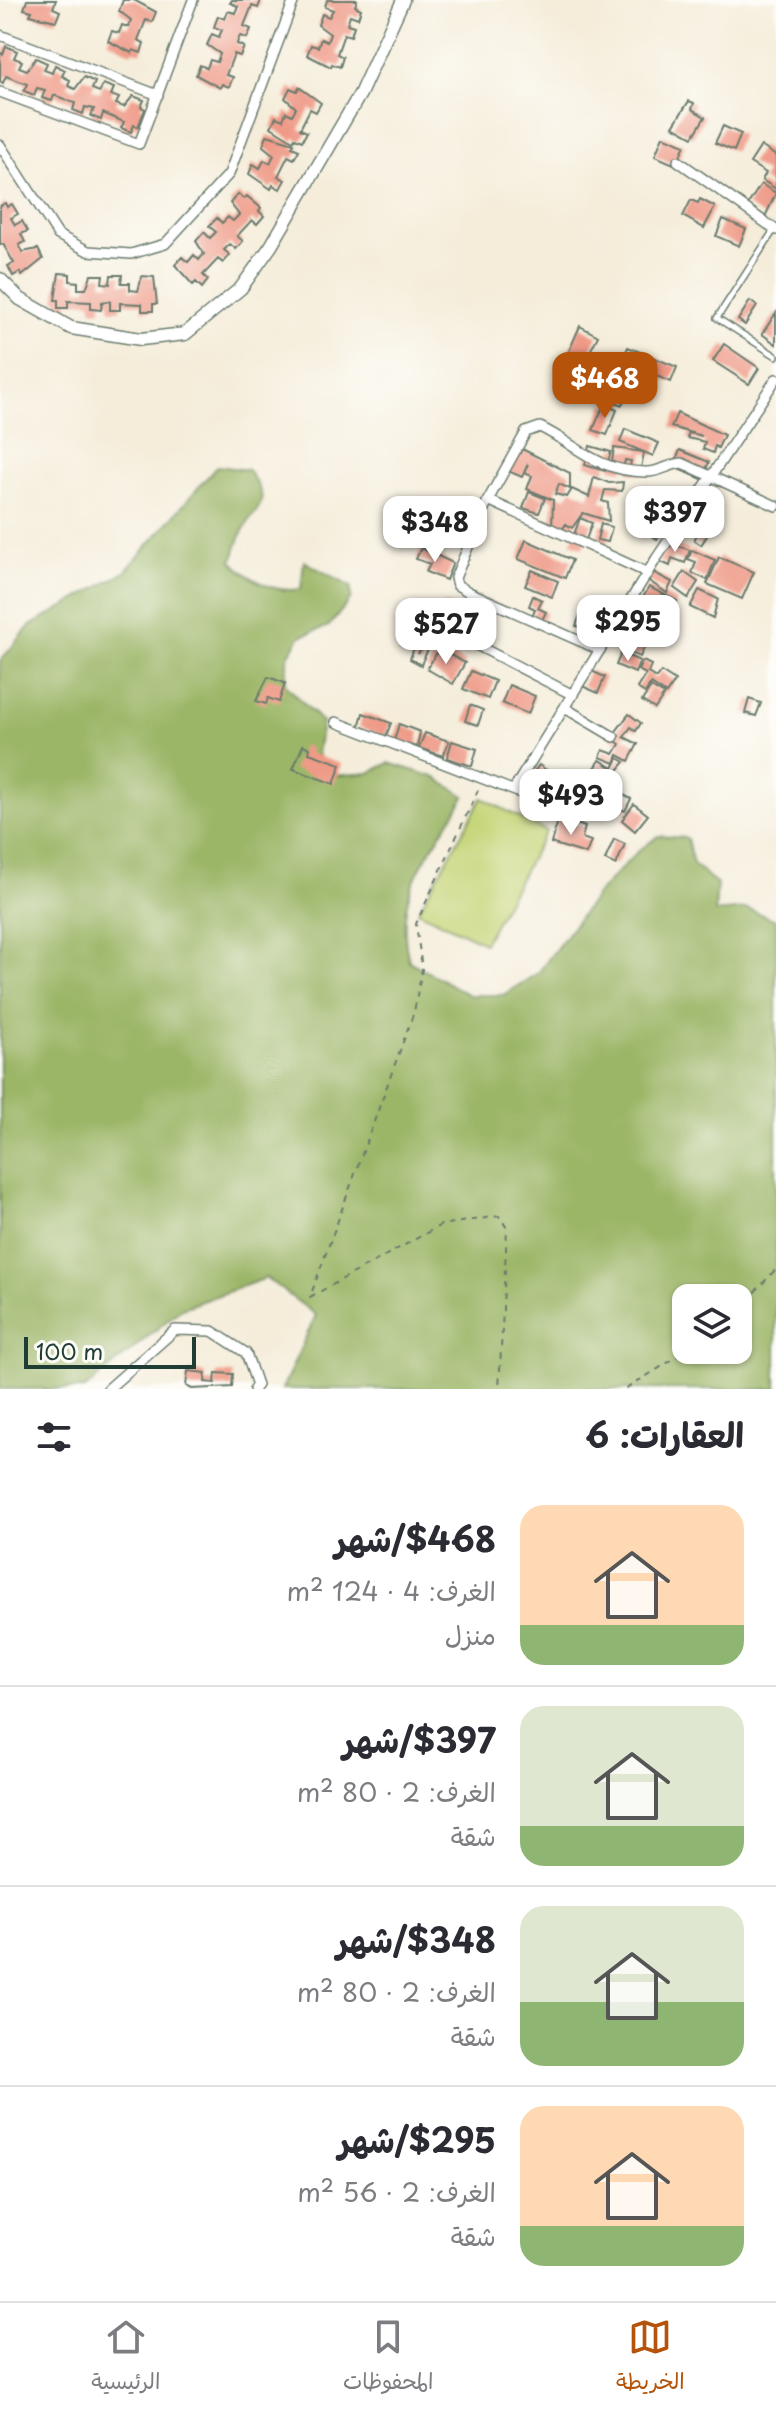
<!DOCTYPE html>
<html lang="ar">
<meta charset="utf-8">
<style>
:root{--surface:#fff;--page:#f2f2f3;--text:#2b2b33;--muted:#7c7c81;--line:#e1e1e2;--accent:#b45309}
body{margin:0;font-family:"Playpen Sans","Playpen Sans Arabic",sans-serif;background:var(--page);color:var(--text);direction:rtl;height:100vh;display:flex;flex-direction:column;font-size:30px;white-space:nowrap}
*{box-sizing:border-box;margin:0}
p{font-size:26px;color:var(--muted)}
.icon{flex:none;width:44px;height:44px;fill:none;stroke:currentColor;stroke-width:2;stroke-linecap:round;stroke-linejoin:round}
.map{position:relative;height:1389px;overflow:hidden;direction:ltr}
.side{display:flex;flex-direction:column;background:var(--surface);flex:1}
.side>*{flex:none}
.controls{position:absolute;left:672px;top:1284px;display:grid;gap:16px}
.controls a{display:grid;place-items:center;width:80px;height:80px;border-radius:16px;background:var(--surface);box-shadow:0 2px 6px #0004;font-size:40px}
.scale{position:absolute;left:24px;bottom:20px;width:172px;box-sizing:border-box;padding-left:8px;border:4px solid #1f3d34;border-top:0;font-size:22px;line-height:28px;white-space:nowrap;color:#1f3d34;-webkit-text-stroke:6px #fdfcf7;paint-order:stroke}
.price{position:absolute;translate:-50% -68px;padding:0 18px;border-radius:16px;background:#fff;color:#222;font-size:26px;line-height:52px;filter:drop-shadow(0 2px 4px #0008)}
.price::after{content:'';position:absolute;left:50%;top:48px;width:24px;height:18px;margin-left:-12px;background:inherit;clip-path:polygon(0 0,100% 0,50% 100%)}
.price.selected{background:var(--accent);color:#fff}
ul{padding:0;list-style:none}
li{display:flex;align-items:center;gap:24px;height:200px;padding:0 32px}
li+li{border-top:2px solid var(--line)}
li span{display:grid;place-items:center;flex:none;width:224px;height:160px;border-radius:24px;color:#555}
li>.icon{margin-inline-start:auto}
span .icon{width:96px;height:96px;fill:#fffc;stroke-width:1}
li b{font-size:34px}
h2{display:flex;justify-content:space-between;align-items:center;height:96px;padding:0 32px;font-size:34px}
.dock{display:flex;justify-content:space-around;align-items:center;height:112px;border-top:2px solid var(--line);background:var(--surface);font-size:22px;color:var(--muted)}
.dock a{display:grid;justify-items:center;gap:4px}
.dock .selected{color:var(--accent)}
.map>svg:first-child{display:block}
</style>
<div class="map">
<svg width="776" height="1389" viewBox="0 0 776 1389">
<rect width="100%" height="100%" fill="#fdfcf7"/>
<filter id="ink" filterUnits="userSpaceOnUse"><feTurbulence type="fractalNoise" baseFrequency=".0125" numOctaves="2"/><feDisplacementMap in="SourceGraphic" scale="16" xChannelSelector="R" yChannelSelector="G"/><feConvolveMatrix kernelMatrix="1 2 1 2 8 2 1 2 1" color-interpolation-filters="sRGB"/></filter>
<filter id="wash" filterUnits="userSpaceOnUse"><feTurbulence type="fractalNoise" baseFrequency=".006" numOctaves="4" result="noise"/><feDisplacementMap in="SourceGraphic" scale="32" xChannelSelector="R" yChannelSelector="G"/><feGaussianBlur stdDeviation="1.8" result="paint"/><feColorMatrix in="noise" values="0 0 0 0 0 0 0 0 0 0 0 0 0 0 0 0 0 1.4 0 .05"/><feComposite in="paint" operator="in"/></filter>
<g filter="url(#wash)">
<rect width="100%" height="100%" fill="#f5edda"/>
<path fill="#c5d476" stroke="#728855" stroke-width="2" d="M482,798l64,33 -62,112 -66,-32z"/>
<path fill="#9cb667" stroke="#5e7a4e" stroke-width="2" fill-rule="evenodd" d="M217,466l31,4c25,36 11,31 -5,61 -5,9 -7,20 -11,30 18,19 43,33 69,28l3,-28 47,26v12l-22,27 -28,10 -13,20 -3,28 37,38 -5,32 15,22 37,-3 20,-10 45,14 31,19c-34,59 -74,92 -56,165l60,34h34l35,-22 59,-79 39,-41 22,-17 29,2 6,26 24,20 -2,28 32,-3 29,11v469h-494l34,-74 -50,-37 -84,30 -97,81h-85v-728l30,-35 95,-54zM686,1298h52v52h-52z"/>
<g id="blocks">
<g fill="#ef9a87">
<path d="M27,0h29l-3,8 7,3 -4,10 -26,-6 2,-4 -8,-2z"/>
<path d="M123,0h11l22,12 -4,10 -6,-2 -8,20 6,3 -3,10 -8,-3 -1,3 -24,-12 4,-10 7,2 3,-8 6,2 3,-7 -12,-9z"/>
<path d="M232,0h29l-3,8 -6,-2 -8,20 7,3 -4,9 -7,-2 -2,4 -1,4 7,3 -4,9 -6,-2 -8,21 7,2 -4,10 -7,-3 -2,4 -24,-13 4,-10 7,3 3,-8 7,2 3,-8 -13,-9 5,-11 7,3 3,-7 -8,-3 4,-11 7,3 3,-8 7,2 3,-7 -8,-3z"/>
<path d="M327,0h30l-2,6 6,3 -3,9 -8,-3 -3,9 7,2 -3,10 -7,-2 -7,20 6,3 -3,10 -8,-3 -1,3 -24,-12 4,-10 7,2 3,-8 6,3 3,-8 -12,-9 4,-11 7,3 4,-7 -8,-3z"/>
<path d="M6,46l11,5 -3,7 8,3 -3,6 8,3 9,-12 11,5 -3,7 8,3 3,-8 10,5 -3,6 8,4 -2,6 7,3 9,-12 11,5 -3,7 5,2 3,1 3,-8 11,4 -3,7 8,3 -3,6 8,3 9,-11 11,4 -3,7 4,2 -7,18 -4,-2 -3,7 -10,-4 3,-6 -21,-9 -2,7 -10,-4 3,-7 -9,-2 -2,7 -10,-4 2,-7 -21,-8 -2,6 -10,-3 3,-8 -8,-2 -3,7 -10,-4 3,-7 -21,-8 -3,7 -3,-2v-28l3,1z"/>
<path d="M299,87l22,16 -5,9 -6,-3 -10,20 7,3 -5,9 -7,-3 -2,3 -22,-14 5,-10 7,3 3,-8 6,3 4,-7 -11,-10 5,-10 7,3z"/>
<path d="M689,101l5,2 -2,6 13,8 -12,20 -20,-11z"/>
<path d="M723,126l18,8 -7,17 -19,-8z"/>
<path d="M267,135l27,8 -2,4 7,3 -5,9 -6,-3 -10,20 7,4 -5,9 -7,-4 -2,4 -22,-15 4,-10 7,4 4,-8 6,3 4,-8 -11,-9z"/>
<path d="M663,136l22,9 -9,20 -21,-9z"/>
<path d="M761,146l15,10v33l-14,-9 4,-7 -16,-10z"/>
<path d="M761,184l15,9 -11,24 -18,-11z"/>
<path d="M238,194l6,5 3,-3 14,12 -2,3 5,5 -7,8 -5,-4 -15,16 6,5 -7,8 -6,-5 -6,6 6,5 -7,8 -5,-4 -15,16 5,5 -6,8 -6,-6 -3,3 -18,-20 7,-8 6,5 6,-7 5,5 5,-6 -8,-13 8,-9 6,6 6,-6 -7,-6 8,-8 5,5 6,-6 5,4 6,-6 -9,-12z"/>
<path d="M700,199l15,8 -11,21 -21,-12 8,-16 7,3z"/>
<path d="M5,203l2,4 5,-3 6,10 -7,4 4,7 7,-4 6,10 -7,3 4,8 -6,3 4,7 15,-3 5,10 -21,17 -2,-4 -7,4 -5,-10 6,-3 -11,-19 -3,1v-39z"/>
<path d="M723,219l23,10 -7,17 -23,-10z"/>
<path d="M59,273l11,1v7l8,1v7h8l5,-14h12l-1,8 8,1 1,-9h11l-1,8h9v7l8,1 4,-15 12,1 3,27h-4v7h-11v-7l-22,-1v7h-10v-9l-8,1 -1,8 -10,-1v-7l-23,-1v7h-10v-8h-3z"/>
<path d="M750,301l7,5 -12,19 -7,-5z"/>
<path d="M776,313v31l-14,-10z"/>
<path d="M580,326l18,10 -17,33 -16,-9z"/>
<path d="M724,344l35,24 -10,16 -36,-23z"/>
<path d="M628,347l49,20 -6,15 -49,-20z"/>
<path d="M617,377l15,6 -10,22 -14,-6z"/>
<path d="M604,404l13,6 -10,25 -14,-5z"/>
<path d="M677,413l47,22 -6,13 -3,-2 -2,7 -10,-4 2,-7 -18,-4 2,-5 13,3 -31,-9z"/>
<path d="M625,429l34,14 -6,13 -33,-14z"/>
<path d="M590,446l21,6 -6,19 -20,-6z"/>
<path d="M518,447l52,26v16l-11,-5 -4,10 12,3 5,-8 17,8 5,-20 15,6 14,-1 -1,9 -17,-1 -3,11 6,2 1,18 -26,-8 -11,15 -6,-4 -6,9 -8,-5 1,-28 -26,-11 5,-13 -8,-3 4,-9 -6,13 -14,-6z"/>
<path d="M614,448l30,4 -4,22 -11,-2 2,-11 -6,-1 -2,10 -12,-2z"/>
<path d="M680,450l29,12 -7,17 -29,-12z"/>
<path d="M529,492l16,6 -6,15 -16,-5z"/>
<path d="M647,513l19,12 -9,14 -18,-12z"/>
<path d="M580,518l12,5 -9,25 -12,-5z"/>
<path d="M697,519l15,9 -11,17 -7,-5 4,-7 -7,-5z"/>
<path d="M601,524l11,3 -4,15 -11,-2z"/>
<path d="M526,540l46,20 -7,18 -47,-19z"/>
<path d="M670,543l20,7 -5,13 -13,-5 -2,8 -11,-5z"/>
<path d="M421,548l32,15 -7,17 -20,-8 4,-8 -14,-5z"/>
<path d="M692,550l23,10 -8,20 -15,-7 4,-11 -8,-3z"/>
<path d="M719,557l35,15 -12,27 -35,-15z"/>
<path d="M532,570l26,11 -6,16 -27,-11z"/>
<path d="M651,571l21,11 -5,11 -21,-14z"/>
<path d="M684,572l14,10 -10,16 -14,-10z"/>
<path d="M649,587l28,14 -11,24 4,2 -5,11 -20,-10 8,-14 -15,-8z"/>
<path d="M699,590l19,9 -5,19 -23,-11z"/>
<path d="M533,596l9,4 -4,8 8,4 -4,8 -10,-4 3,-7 -6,-3z"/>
<path d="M444,603l17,7 -18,38 -25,-10 9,-21 10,4z"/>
<path d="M580,615l18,6 -4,11 -18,-6z"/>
<path d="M637,632l12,5 -9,20 -12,-5z"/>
<path d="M404,637l18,7 -4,10 4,-8 6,3 -7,16 -11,-6 4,-11 -13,-4z"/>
<path d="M439,649l26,14 -12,21 -26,-15z"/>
<path d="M621,653l19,8 -5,12 -19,-8z"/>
<path d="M643,661l8,4 -3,8 8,5 5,-6 14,9 -9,13 -15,-10 -6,9 -8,-5 9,-14 -8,-4z"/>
<path d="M589,670l16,7 -7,16 -16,-7z"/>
<path d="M471,671l24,10 -7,18 -25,-10z"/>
<path d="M268,677l17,6 -6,19 -11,-4 -2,6 -10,-3z"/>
<path d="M509,685l26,11 -7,18 -26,-11z"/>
<path d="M651,687l13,8 -9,14 -13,-8z"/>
<path d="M749,699l12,4 -5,13 -11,-3z"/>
<path d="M470,705l13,5 -5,15 -13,-4z"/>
<path d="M363,713l28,10 -5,13 -27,-9z"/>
<path d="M629,714l12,9 -5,8 -5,-4 -7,10 14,7 -9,17 -11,-6 -3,8 -15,-6 3,-7 11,4 6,-10 -9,-6z"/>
<path d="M399,724l21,8 -3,15 -23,-6z"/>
<path d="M425,733l24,8 -6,15 -24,-8z"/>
<path d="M452,741l25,8 -5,17 -25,-8z"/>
<path d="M303,745l7,3 -1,5 32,11 -7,20 -41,-15z"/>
<path d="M618,758l7,4 -19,22 -15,-9 9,-15 13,8z"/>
<path d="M539,765l23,16 -11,17 -24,-16z"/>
<path d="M582,780l24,10 -7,16 -24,-10z"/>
<path d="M612,789l19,10 -6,12 -6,-3 -4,6 -12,-6z"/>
<path d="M634,804l14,11 -13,16 -13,-11z"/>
<path d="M559,818l26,9 -3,11 9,3 -5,13 -35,-11z"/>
<path d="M614,839l11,5 -9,21 -11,-5z"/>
<path d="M188,1371l18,2 -1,9 10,1 1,-10 17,1 -1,13 -40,2 -6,-3z"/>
</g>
</g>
</g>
<g filter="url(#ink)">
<use href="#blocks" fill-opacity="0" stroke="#6a7b6e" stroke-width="2"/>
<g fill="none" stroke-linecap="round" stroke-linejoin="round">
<defs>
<path id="service" d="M774,230l-57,88 59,38"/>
<g id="minor">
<path d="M0,35l158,60"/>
<path d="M0,92l139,52 54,-144"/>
<path d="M0,145l58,90 30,16 43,3 34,-10 64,-70 65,-174"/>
<path d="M678,161l98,69"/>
<path d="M488,500l160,73"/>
<path d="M436,624l137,71"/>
<path d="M600,650l-131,-58 -12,-7 -2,-7 33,-78 38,-68 14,-5c39,19 56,44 105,45 14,1 24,-8 37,-9l94,43"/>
<path d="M565,708l49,29"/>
<path d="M336,722l223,86"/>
<path d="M514,789l142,-230 120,-180"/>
<path d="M108,1389l67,-59 37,1 34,22 11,32 -3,4"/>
</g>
<path id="tertiary" d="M0,279l20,20 51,29 70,11 44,-5 56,-46 30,-42 89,-152 43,-94"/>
</defs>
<use href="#service" stroke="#6a7b6e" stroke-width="8"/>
<use href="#minor" stroke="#6a7b6e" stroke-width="12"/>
<use href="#tertiary" stroke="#6a7b6e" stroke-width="15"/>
<g stroke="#6a7b6e" stroke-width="2" stroke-dasharray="6 6" stroke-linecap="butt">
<path d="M478,790l-62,134 6,45 -8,43 -104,285 131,-72 58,-9 8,12 -8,161"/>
<path d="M738,1310l38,-41"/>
<path d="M626,1389l62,-39"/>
</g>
<use href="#service" stroke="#fff" stroke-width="5"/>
<use href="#minor" stroke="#fff" stroke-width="9"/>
<use href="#tertiary" stroke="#fff" stroke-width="12"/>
</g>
</g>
</svg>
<div class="controls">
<a><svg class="icon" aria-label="layers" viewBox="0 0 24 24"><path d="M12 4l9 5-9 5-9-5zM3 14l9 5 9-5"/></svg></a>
</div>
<div class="scale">100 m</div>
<b class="price selected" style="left:605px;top:420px">$468</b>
<b class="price" style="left:675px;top:554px">$397</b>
<b class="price" style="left:435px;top:564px">$348</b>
<b class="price" style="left:628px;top:663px">$295</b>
<b class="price" style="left:446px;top:666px">$527</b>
<b class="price" style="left:571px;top:837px">$493</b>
</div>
<section class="side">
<h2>العقارات: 6<svg class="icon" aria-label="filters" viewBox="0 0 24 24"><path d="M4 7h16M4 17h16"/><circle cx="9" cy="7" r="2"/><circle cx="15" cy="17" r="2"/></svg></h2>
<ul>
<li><span style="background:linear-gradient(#ffd9b3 75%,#8fb573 0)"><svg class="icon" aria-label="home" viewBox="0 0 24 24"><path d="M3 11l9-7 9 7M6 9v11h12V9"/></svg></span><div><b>$468/شهر</b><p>الغرف: 4 · 124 m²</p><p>منزل</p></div></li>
<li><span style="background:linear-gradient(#dfe7d0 75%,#8fb573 0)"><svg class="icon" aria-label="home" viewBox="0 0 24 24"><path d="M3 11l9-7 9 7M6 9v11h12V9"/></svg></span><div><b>$397/شهر</b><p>الغرف: 2 · 80 m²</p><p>شقة</p></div></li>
<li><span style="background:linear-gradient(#dfe7d0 60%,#8fb573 0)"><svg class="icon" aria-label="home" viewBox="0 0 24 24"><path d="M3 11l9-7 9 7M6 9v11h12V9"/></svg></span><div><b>$348/شهر</b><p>الغرف: 2 · 80 m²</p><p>شقة</p></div></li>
<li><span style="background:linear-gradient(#ffd9b3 75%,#8fb573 0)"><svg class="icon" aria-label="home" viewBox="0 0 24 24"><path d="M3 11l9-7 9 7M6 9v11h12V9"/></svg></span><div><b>$295/شهر</b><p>الغرف: 2 · 56 m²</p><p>شقة</p></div></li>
</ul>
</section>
<nav class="dock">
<a class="selected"><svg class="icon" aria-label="map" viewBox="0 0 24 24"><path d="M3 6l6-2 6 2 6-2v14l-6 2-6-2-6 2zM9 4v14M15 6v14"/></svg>الخريطة</a>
<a><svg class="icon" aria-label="saved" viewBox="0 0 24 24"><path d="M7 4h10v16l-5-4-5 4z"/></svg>المحفوظات</a>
<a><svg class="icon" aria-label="home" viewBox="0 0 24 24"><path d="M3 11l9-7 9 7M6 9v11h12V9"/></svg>الرئيسية</a>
</nav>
